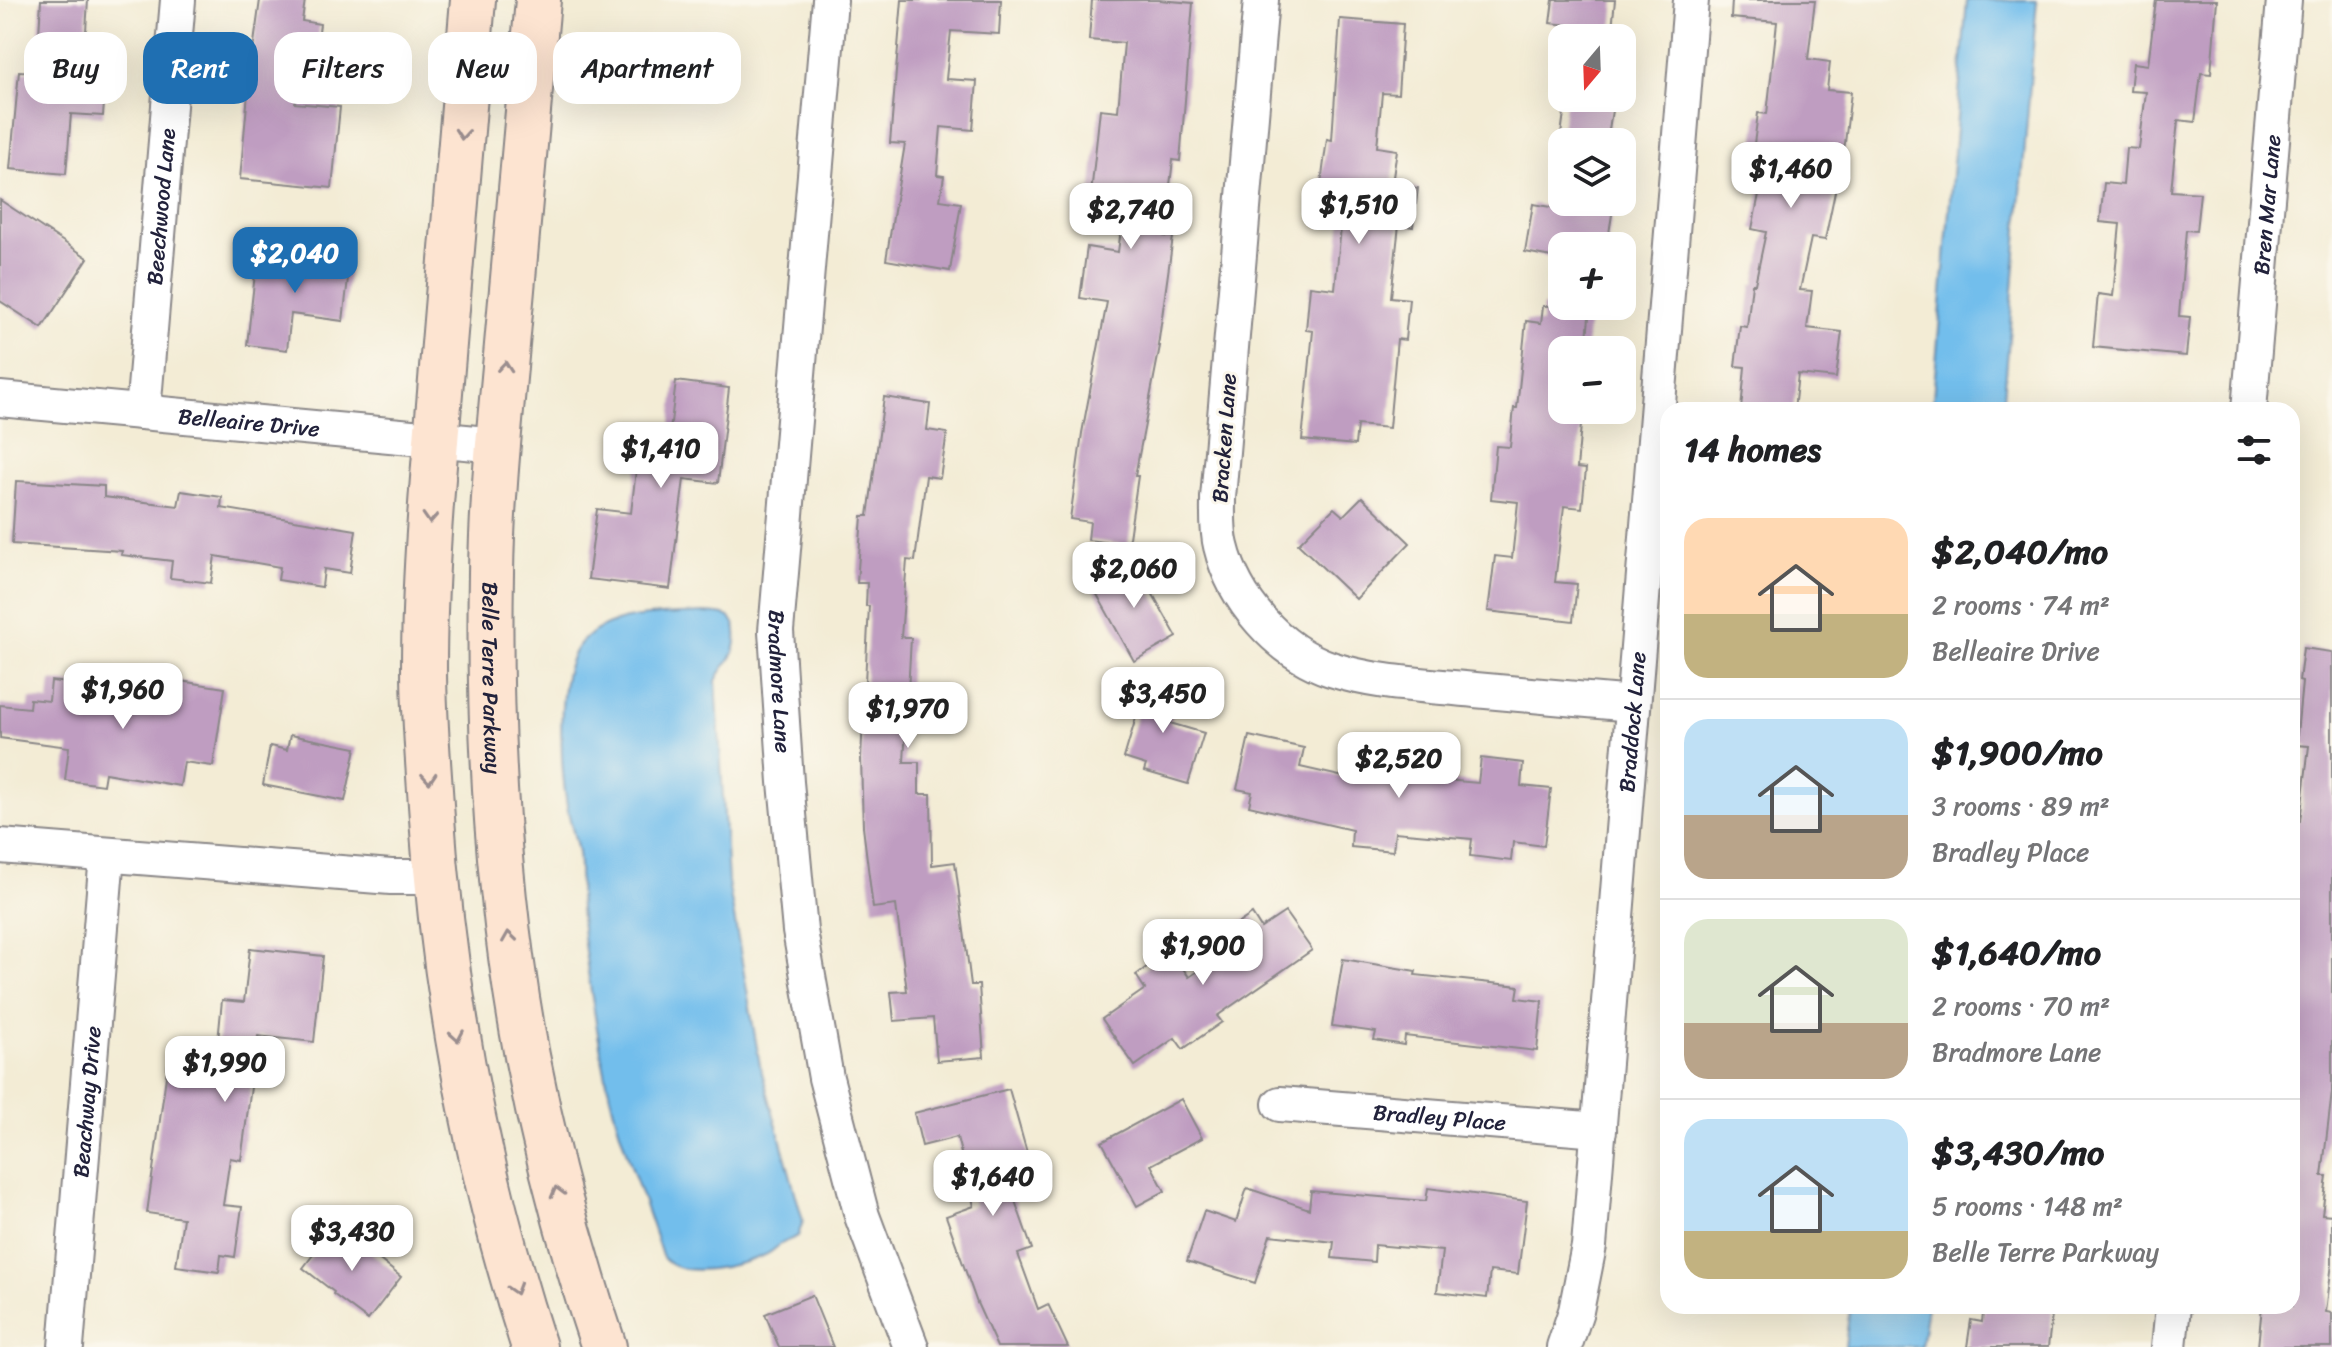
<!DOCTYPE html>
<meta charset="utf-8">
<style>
:root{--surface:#fff;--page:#f2f2f2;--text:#202124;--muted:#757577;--line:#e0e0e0;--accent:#1f6fb2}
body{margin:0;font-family:Sriracha,sans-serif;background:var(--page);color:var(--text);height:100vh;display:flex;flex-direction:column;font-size:30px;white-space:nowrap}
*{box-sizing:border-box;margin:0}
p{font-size:26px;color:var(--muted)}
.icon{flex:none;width:44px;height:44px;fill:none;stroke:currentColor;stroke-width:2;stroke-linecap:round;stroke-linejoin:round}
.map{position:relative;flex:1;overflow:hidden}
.side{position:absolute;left:1660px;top:402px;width:640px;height:912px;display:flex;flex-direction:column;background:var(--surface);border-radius:24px;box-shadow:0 8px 32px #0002}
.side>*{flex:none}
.hud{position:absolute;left:24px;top:32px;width:760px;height:72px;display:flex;gap:16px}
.needle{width:52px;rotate:199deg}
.buttons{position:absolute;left:1548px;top:24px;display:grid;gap:16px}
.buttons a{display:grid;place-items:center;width:88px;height:88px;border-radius:16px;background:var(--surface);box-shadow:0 8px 32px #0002;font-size:40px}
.price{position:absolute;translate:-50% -68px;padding:0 18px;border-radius:16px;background:#fff;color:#222;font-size:26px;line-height:52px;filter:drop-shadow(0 2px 4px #0008)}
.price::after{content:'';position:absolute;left:50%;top:48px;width:24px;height:18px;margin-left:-12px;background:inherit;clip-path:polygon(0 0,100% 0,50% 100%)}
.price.on{background:var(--accent);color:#fff}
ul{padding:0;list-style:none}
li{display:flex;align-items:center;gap:24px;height:200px;padding:0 24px}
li+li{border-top:2px solid var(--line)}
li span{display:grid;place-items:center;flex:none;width:224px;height:160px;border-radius:24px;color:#555}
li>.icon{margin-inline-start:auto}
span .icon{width:96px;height:96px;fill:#fffc;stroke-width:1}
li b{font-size:34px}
h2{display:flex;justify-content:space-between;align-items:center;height:96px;padding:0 24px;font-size:34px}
.tag{padding:0 28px;border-radius:24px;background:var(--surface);box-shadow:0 8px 32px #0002;font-size:28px;line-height:72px}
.tag.on{background:var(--accent);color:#fff}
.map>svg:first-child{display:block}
</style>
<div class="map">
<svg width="2332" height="1347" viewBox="0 0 2332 1347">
<rect width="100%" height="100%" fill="#fbf7ec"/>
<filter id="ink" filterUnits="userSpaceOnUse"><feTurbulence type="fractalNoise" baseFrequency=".0125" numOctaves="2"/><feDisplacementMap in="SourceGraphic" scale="16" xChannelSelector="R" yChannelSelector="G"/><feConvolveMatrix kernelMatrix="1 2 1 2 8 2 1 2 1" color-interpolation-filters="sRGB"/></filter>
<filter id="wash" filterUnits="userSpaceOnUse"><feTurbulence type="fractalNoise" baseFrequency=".006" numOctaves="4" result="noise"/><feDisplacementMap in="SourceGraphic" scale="32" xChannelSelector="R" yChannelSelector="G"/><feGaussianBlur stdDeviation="1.8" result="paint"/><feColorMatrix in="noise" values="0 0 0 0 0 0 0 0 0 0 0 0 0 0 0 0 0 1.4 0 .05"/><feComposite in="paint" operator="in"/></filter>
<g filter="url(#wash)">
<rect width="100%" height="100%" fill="#f3ecd5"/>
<g fill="#72beec" stroke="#4a7094" stroke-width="2">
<path d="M1967,0h70l-34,410h-71z"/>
<path d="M704,613c8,1 19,0 25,4 10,7 8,27 4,37 -5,10 -13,16 -17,27l12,201 32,183 43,156 -5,15c-6,3 -12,5 -17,8 -6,4 -10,9 -16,11 -23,10 -87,27 -103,1 -13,-43 -30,-84 -43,-127 -11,-36 -18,-75 -24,-113 -6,-36 -12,-72 -15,-108 -2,-20 1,-41 -3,-61 -3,-14 -8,-27 -10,-41 -6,-38 -13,-130 12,-161 28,-34 85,-29 125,-32z"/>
<path d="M1850,1306h77l-6,41h-76z"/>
</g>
<g id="blocks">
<g fill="#bf9dc1">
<path d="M41,0h47l-5,77 23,2 -3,37 -32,-2 -5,60 -56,-5 9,-98 18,1z"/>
<path d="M260,0h45l-3,21 18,3 -4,30 -14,-2 -7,51 45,4 -8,81 -92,-9 10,-107z"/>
<path d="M902,0h99l-2,34 -48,-3 -5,48 31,2 -4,49 -32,-3 -4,48 7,1 -4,24 21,3 -11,68 -64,-11 19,-116 -15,-1z"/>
<path d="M1092,0h67l34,3 -13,158 -7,-1 -9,76 9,1 -15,109h2l-25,130h3l-10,69 -40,-5 2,-18 -20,-3 12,-86 25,-131 -27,-4 7,-51 31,5 7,-54 -34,-4 9,-85 18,2 6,-68 -35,-3z"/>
<path d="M1553,0h62l-4,38h-43l1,-13 -19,-2z"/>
<path d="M1732,0h83l-7,59 22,3 -3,28 24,2 -6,51 -20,97 -14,-2 -11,52 12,1 -5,37 35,4 -6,46 -38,-4 -4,36h-53l4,-43 -10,-1 5,-40 7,1 5,-43h3l11,-52 -14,-3 17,-84 -15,-1 4,-31 9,1 10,-92 -46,-4z"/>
<path d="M2156,0h61l-6,74 -10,-1 -6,49 -17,-2 -7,71 29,2 -4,38 -10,-1 -7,86 11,1 -4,39 -93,-9 5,-53 15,2 7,-72 -20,-2 4,-39 19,2 3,-37 13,1 7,-57 -16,-1 3,-28 15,2z"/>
<path d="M1340,19l63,5 -5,70 -16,-1 -5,54 20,3 -5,34 26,4 -5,39 -14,-2 -8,72 18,2 -4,41 -8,-1 -8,89 -32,-3 -2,20 -53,-5 11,-109 -7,-1 4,-44 25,3 7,-72 -25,-4 10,-74 5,1z"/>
<path d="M1566,98h48l-7,44h-47z"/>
<path d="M0,200l88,58 -46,70 -42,-27z"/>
<path d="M1564,202h50l-7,44h-45v13l-37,-7 8,-48 30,5z"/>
<path d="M283,247l49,6 -2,15 19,2 -6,51 -52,-7 -4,36 -40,-5 9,-80 25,3z"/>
<path d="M1543,306h47l-4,44h-24v62l20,2 -5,54 9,1 -4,39 -18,-2 -9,76 22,2 -4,37 -85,-10 7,-55 17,2 6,-56 -27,-3 5,-53 14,1 4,-39h3l9,-87 15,2z"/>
<path d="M676,381l53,7 -11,95 -34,-4 -14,110 -82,-10 9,-70 34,4 10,-86 29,4z"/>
<path d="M884,397l46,7 -3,26 20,3 -7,45 -14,-2 -11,85 -8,-1 -6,77 10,1 -7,124h15v32h12l1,71 23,-3 16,123h8l5,72 -47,4 -4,-43 -39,3 -3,-29 16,-1 -11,-86 -23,3 -10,-81 -2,-69 8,-152h-3l1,-23h-10l5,-67h6z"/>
<path d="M16,481l88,5v11l74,9 3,-15 41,6 -1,11 135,22 -6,43 -26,-4 -2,18 -44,-7 2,-13 -65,-11 -4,27 -41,-5 2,-17 -51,-6 1,-4 -110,-7z"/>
<path d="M1362,497l48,46 -54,56 -58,-55 36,-36 9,8z"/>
<path d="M1133,559l44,78 -43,24 -44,-79z"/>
<path d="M2303,648l29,4v440l-10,84h5l-5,38 10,1v48l-6,49 6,1v34h-74l4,-41h30v-450l3,-35h5l9,-75 -13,-1 6,-63 -3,-1z"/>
<path d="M155,677l70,11 -12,78 -29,-4 -4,24 -75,-13 -2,12 -38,-5 4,-33 -69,-9v-33l29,3 1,-9 19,2 2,-20 43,5 -3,18 58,7z"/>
<path d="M1148,677l33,9 -11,37 34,10 -16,51 -44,-13 2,-6 -22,-7z"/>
<path d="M290,735l66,13 -11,53 -82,-16 7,-39 17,4z"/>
<path d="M1249,736l55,12 -4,19 57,13 2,-33 43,4 -2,25 78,7 3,-25 42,5 -2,23 30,3 -7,57 -31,-4 -2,19 -41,-5 2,-17 -77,-7 -2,19 -42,-4 1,-17 -103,-24 3,-14 -15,-3z"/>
<path d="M1285,912l27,38 -95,66 5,6 -39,27 -8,-11 -40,28 -33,-47 43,-30 -9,-14 34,-25 19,27 39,-27 -10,-13 34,-23 9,14z"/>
<path d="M250,948l73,8 -9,86 -56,-6 -17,124 -11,-2 -7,47 19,2 -7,50 -14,-2 -2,17 -43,-6 7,-48 -36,-5 22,-158 47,7 6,-62 22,2z"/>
<path d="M1343,959l73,12 -1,4 104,11 -2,12 25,3 -5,50 -132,-15 -1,9 -30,-5 2,-8 -44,-6z"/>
<path d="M1009,1089l20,71 -26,7 29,82 -14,5 20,55 10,-5 20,43h-71l-20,-44 -31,-87 28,-10 -17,-69 -35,9 -8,-33z"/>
<path d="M1181,1099l21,39 -51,27 14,26 -28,15 -35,-64z"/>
<path d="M1247,1188l62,21 2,-18 115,10 2,-13 99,13 -9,73 -28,-3 -3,27 -50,-6 5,-41 -67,-6 -1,17 -42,-4 2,-16 -64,-7 -15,48 -68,-22 17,-50 32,11z"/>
<path d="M336,1225l65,52 -33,43 -35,-26 1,-2 -31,-24z"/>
<path d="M812,1295l21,52h-54l-14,-33z"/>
<path d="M1984,1306h69l-5,41h-81l4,-27 11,2z"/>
</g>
</g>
</g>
<g filter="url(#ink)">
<use href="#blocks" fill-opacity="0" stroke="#8a8788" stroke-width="2"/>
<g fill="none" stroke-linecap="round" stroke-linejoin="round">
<defs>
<g id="street">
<path id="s1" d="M830,0l-54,631 10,151 14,149 26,147 36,138 49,131"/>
<path d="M1261,0l-43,498c0,16 -1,33 3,48 13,54 57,105 110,123 46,15 96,16 144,21 53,5 105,9 158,14"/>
<path id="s2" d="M0,399l498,46"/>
<path id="s3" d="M2249,410l35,-410"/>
<path id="s4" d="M143,412l35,-412"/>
<path d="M0,846l391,31h45"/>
<path id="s5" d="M1280,1104l319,26"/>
<path id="s6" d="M66,1347l41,-492"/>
<path id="s7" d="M1564,1347l12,-36 13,-65 102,-1246"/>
<path d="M2169,1347l4,-41"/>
</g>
<g id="secondary">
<path d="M473,0c-10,123 -21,245 -31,368 -8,100 -18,200 -18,300 0,46 4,91 7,137 12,186 45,364 103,542"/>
<path id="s8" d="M538,0c-10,111 -20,223 -30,334 -7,79 -16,159 -17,239 -3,161 6,324 36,483 19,99 45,196 77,291"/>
</g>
</defs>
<use href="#street" stroke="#8a8788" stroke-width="38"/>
<use href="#secondary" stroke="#8a8788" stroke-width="48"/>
<use href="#street" stroke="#fff" stroke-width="34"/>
<use href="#secondary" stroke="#fde4d1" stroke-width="44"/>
</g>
<defs><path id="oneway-chevron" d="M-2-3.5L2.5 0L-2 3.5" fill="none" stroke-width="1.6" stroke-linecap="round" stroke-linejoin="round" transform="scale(2)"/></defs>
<g stroke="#9a8d8e">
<use href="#oneway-chevron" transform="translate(462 134) rotate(95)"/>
<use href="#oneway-chevron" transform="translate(505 367) rotate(-85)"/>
<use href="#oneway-chevron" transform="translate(430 518) rotate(93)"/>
<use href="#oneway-chevron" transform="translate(429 778) rotate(86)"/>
<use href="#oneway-chevron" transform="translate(509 937) rotate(-98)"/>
<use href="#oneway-chevron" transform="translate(457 1036) rotate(80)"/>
<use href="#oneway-chevron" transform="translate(557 1192) rotate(-105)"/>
<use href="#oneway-chevron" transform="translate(515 1289) rotate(73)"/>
</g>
</g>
<g text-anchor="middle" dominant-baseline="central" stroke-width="6" stroke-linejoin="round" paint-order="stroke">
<g font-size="22" fill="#22223b" stroke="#fbf7ec">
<text stroke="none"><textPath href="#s3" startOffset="206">Bren Mar Lane</textPath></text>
<text stroke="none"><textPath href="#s4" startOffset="206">Beechwood Lane</textPath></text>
<text stroke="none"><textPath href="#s2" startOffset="250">Belleaire Drive</textPath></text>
<text transform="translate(1224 438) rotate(-86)">Bracken Lane</text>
<text stroke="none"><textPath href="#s8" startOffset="680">Belle Terre Parkway</textPath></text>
<text stroke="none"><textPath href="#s1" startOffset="684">Bradmore Lane</textPath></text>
<text stroke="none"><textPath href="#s7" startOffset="630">Braddock Lane</textPath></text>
<text stroke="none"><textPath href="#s6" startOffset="246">Beachway Drive</textPath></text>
<text stroke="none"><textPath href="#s5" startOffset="160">Bradley Place</textPath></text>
</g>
</g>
</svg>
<div class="buttons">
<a><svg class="needle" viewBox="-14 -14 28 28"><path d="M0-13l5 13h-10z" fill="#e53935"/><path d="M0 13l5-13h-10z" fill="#757577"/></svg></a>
<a><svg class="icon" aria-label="layers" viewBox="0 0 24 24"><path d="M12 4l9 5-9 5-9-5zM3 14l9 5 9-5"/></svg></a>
<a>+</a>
<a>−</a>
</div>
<b class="price" style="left:1791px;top:210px">$1,460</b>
<b class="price" style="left:1359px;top:246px">$1,510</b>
<b class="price" style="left:1131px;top:251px">$2,740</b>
<b class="price on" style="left:295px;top:295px">$2,040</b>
<b class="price" style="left:661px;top:490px">$1,410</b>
<b class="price" style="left:1134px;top:610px">$2,060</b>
<b class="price" style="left:123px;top:731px">$1,960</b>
<b class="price" style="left:1163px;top:735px">$3,450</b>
<b class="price" style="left:908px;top:750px">$1,970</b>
<b class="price" style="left:1399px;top:800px">$2,520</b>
<b class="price" style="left:1203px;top:987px">$1,900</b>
<b class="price" style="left:225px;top:1104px">$1,990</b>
<b class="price" style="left:993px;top:1218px">$1,640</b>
<b class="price" style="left:352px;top:1273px">$3,430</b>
<div class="hud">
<a class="tag">Buy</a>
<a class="tag on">Rent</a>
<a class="tag">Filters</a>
<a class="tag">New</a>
<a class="tag">Apartment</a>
</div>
<section class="side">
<h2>14 homes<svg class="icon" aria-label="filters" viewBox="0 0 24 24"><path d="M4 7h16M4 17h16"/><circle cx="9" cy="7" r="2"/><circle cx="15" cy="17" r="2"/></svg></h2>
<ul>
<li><span style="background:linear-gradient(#ffd9b3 60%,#c2b280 0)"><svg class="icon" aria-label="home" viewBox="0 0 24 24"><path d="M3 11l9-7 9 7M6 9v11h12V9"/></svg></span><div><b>$2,040/mo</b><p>2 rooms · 74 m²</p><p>Belleaire Drive</p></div></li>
<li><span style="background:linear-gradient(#bfe0f5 60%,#b9a48a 0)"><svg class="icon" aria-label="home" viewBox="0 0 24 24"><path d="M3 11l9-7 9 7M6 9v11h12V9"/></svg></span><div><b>$1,900/mo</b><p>3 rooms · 89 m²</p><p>Bradley Place</p></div></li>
<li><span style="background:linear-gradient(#dfe7d0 65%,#b9a48a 0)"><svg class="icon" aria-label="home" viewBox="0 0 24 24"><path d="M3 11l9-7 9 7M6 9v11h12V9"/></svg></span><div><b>$1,640/mo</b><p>2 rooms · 70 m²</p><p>Bradmore Lane</p></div></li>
<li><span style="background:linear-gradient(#bfe0f5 70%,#c2b280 0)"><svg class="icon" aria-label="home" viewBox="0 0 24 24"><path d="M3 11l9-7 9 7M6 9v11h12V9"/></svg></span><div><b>$3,430/mo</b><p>5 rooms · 148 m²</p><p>Belle Terre Parkway</p></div></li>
</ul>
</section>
</div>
